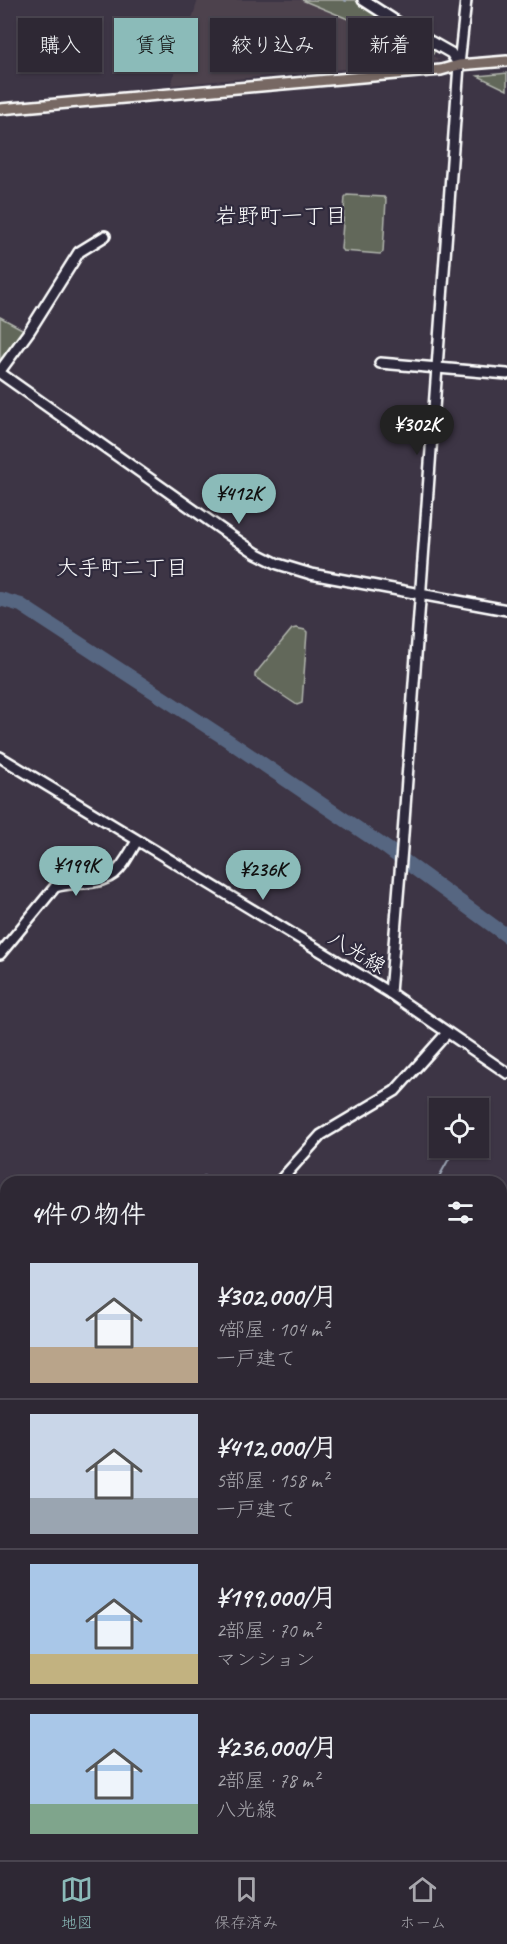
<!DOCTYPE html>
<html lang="ja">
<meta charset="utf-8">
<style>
:root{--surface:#2e2834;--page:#36303c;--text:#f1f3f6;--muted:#a7a6ac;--line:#49444f;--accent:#8bbbb9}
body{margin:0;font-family:Caveat,"Klee One",sans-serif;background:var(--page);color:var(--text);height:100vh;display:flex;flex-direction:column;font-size:22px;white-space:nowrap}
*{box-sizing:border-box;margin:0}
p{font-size:20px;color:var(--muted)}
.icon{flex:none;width:33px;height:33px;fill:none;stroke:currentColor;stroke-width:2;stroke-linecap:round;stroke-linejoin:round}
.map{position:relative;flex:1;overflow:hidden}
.drawer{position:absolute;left:0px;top:1176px;width:507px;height:684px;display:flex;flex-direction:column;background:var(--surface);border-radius:18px 18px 0 0;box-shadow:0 2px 4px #0004,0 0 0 2px var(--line)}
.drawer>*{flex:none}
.banner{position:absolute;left:18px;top:18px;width:471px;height:54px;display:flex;gap:12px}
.fabs{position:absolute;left:429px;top:1098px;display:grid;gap:12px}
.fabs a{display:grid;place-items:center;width:60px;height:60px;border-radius:0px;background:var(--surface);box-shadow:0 2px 4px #0004,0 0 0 2px var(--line);font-size:30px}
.price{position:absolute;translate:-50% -51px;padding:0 14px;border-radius:21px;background:var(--accent);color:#111;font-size:20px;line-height:39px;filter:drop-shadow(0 2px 3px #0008)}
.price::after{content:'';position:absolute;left:50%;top:36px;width:18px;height:14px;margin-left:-9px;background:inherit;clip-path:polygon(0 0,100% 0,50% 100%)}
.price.current{background:#222;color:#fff}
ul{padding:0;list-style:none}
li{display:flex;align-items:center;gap:18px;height:150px;padding:0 30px}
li+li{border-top:2px solid var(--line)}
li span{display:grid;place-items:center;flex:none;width:168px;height:120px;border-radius:0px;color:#555}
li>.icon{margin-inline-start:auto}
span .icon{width:72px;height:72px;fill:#fffc;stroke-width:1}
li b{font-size:26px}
h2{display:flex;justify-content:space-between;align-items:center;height:72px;padding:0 30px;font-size:26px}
.pill{padding:0 21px;border-radius:0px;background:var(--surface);box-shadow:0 2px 4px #0004,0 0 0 2px var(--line);font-size:21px;line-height:54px}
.pill.current{background:var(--accent);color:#111}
.menu{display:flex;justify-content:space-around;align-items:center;height:84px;border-top:2px solid var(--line);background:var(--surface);font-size:16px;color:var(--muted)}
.menu a{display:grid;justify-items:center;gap:3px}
.menu .current{color:var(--accent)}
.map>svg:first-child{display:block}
</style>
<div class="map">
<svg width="507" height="1860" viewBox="0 0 507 1860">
<rect width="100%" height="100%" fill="#3d3545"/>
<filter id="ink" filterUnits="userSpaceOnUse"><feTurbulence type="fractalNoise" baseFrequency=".0167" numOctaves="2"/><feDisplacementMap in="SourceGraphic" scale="12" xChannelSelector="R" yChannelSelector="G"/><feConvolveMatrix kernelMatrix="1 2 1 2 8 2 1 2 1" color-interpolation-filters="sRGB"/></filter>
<g filter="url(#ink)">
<path fill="#4e424e" d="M198,0h103l114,46 25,14 -269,25z"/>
<g fill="#62685a" stroke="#b0b4ac" stroke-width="1.5">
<path d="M302,0h53l31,21 49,29 -2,4z"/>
<path d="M507,73v17l-29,-14z"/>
<path d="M347,195l37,2 2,3 -3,52 -3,2 -37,-3 -2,-2 4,-52z"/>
<path d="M0,317l24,13v4l-24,29z"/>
<path d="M296,628l9,2 2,2 -5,71 -5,2 -42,-28v-3l37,-45z"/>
</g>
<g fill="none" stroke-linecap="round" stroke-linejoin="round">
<g stroke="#9aa3b3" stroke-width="2">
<path d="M344,0l2,1"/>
<path d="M198,1182l6,-6"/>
<path d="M436,1182l19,-34"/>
<path d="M0,1412l6,-2"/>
<path d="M6,1532l-5,7 5,4"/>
<path d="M0,1592l6,-8"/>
<path d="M0,1594l6,-7"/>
<path d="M0,1604l6,4"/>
<path d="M0,1711l6,5"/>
<path d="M0,1790l6,-7"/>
<path d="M108,1860l2,-6"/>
</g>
<path stroke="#576681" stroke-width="14" d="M0,599l21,6 205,134 162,110 119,87"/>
<defs>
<g id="secondary">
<path d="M363,0l42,27 46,26 8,12"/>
<path d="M380,363l127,11"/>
<path d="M0,371l30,-41 49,-78 26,-16"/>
<path d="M0,373l228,161 28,19 22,11 33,10 196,36"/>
<path d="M0,757l390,236 117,80"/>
<path d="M0,954l55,-67c9,-3 19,-3 29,-4 34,-2 37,-16 53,-42"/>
<path d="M390,993l12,-145 57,-783 7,-65"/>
<path d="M279,1182l42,-47 74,-44 52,-58"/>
<path d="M0,1370h6"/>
<path d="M501,1391h6"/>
<path d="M0,1495l6,-8"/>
<path d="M501,1733l6,4"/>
</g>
<g id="primary">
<path d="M0,109l441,-39 18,-5 48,-4"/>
<path d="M0,1433l6,14"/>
<path d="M272,1854l2,6"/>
</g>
</defs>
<use href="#secondary" stroke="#fff" stroke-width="14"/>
<use href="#primary" stroke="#fff" stroke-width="14"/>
<use href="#secondary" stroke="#2f2a3d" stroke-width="9"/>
<use href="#primary" stroke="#776864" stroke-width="9"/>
</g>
</g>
<g text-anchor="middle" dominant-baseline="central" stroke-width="4.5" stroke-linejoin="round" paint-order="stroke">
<g font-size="21" fill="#fff" stroke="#2f2a3d">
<text transform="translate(357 952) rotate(31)">八光線</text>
</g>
<g font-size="22" fill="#fff" stroke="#2f2a3d">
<text x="281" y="216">岩野町一丁目</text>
<text x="122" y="568">大手町二丁目</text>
</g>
</g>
</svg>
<div class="fabs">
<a><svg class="icon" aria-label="locate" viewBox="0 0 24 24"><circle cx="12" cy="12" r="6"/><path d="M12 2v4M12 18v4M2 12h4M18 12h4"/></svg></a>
</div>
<b class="price current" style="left:417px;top:456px">¥302K</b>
<b class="price" style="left:239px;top:525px">¥412K</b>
<b class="price" style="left:76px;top:897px">¥199K</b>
<b class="price" style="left:263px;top:901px">¥236K</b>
<div class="banner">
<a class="pill">購入</a>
<a class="pill current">賃貸</a>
<a class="pill">絞り込み</a>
<a class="pill">新着</a>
</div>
<section class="drawer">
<h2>4件の物件<svg class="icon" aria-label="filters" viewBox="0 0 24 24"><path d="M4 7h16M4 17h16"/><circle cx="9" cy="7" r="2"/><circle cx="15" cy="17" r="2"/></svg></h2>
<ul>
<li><span style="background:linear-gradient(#c9d6e8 70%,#b9a48a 0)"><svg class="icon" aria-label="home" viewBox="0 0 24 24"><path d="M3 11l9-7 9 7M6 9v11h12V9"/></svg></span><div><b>¥302,000/月</b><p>4部屋 · 104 m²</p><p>一戸建て</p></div></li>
<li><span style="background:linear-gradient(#c9d6e8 70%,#9aa5b1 0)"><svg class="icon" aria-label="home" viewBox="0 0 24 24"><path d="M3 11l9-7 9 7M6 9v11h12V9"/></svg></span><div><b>¥412,000/月</b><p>5部屋 · 158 m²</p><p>一戸建て</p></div></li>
<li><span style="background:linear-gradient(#a9c7e8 75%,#c2b280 0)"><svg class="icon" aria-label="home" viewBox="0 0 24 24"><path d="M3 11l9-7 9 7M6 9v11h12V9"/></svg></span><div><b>¥199,000/月</b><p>2部屋 · 70 m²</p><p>マンション</p></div></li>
<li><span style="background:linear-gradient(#a9c7e8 75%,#7fa58c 0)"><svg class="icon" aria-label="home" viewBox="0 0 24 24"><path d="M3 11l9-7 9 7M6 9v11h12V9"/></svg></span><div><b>¥236,000/月</b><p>2部屋 · 78 m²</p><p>八光線</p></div></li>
</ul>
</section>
</div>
<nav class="menu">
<a class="current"><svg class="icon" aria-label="map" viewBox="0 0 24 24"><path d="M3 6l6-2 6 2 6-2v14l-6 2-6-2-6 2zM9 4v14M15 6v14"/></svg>地図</a>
<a><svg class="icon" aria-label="saved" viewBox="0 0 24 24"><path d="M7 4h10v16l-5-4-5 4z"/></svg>保存済み</a>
<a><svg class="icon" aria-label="home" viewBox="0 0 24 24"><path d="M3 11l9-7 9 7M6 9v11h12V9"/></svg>ホーム</a>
</nav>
